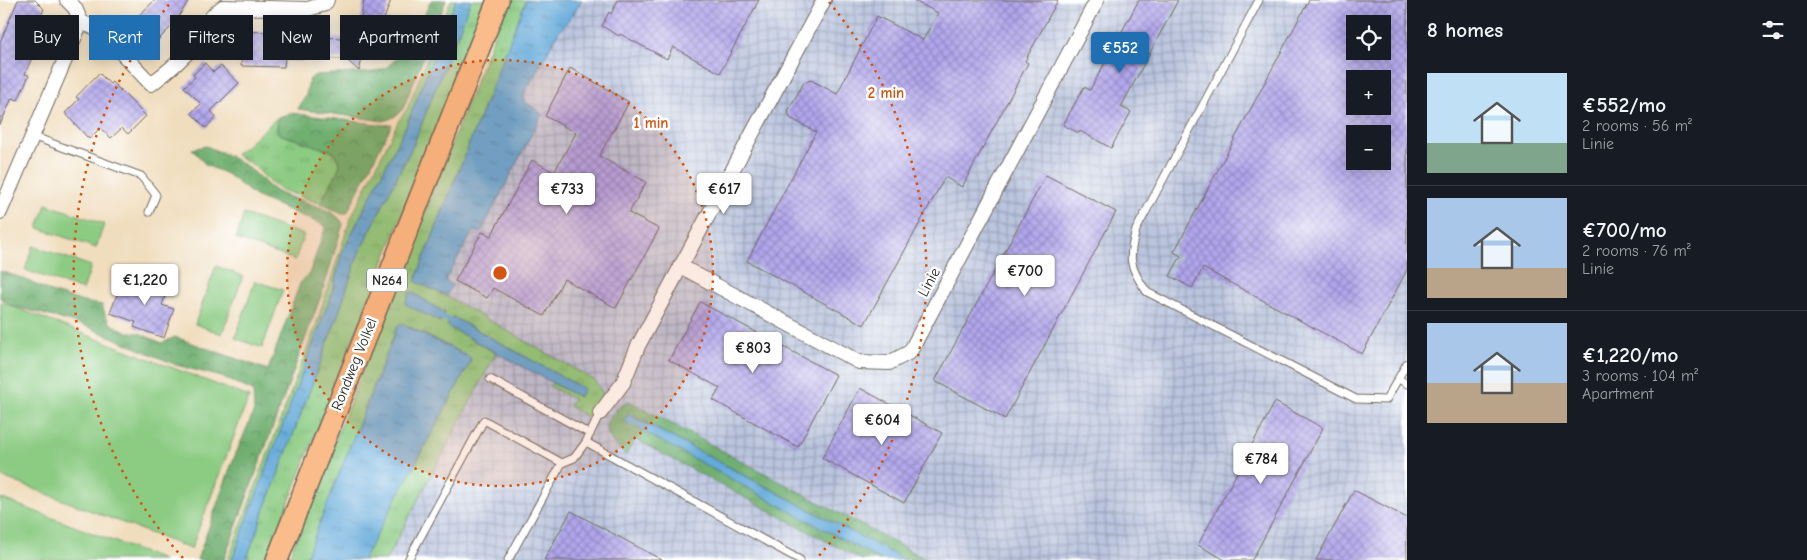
<!DOCTYPE html>
<meta charset="utf-8">
<style>
:root{--surface:#171b24;--page:#20242c;--text:#f1f3f6;--muted:#9ea1a6;--line:#363941;--accent:#1f6fb2}
body{margin:0;font-family:"Comic Neue",sans-serif;background:var(--page);color:var(--text);height:100vh;display:flex;flex-direction:column;font-size:19px;white-space:nowrap}
*{box-sizing:border-box;margin:0}
p{font-size:16px;color:var(--muted)}
.icon{flex:none;width:28px;height:28px;fill:none;stroke:currentColor;stroke-width:2;stroke-linecap:round;stroke-linejoin:round}
.map{position:relative;flex:1;overflow:hidden}
.side{display:flex;flex-direction:column;background:var(--surface);width:400px}
.side>*{flex:none}
.banner{position:absolute;left:15px;top:15px;width:475px;height:45px;display:flex;gap:10px}
.controls{position:absolute;left:1346px;top:15px;display:grid;gap:10px}
.controls a{display:grid;place-items:center;width:45px;height:45px;border-radius:0px;background:var(--surface);box-shadow:0 2px 12px #0003;font-size:25px}
.price{position:absolute;translate:-50% -42px;padding:0 11px;border-radius:5px;background:#fff;color:#222;font-size:16px;line-height:32px;filter:drop-shadow(0 1px 2px #0008)}
.price::after{content:'';position:absolute;left:50%;top:30px;width:15px;height:11px;margin-left:-8px;background:inherit;clip-path:polygon(0 0,100% 0,50% 100%)}
.price.active{background:var(--accent);color:#fff}
ul{padding:0;list-style:none}
li{display:flex;align-items:center;gap:15px;height:125px;padding:0 20px}
li+li{border-top:1px solid var(--line)}
li span{display:grid;place-items:center;flex:none;width:140px;height:100px;border-radius:0px;color:#555}
li>.icon{margin-inline-start:auto}
span .icon{width:60px;height:60px;fill:#fffc;stroke-width:1}
li b{font-size:21px}
h2{display:flex;justify-content:space-between;align-items:center;height:60px;padding:0 20px;font-size:21px}
.tag{padding:0 18px;border-radius:0px;background:var(--surface);box-shadow:0 2px 12px #0003;font-size:18px;line-height:45px}
.tag.active{background:var(--accent);color:#fff}
main{display:flex;flex:1;min-height:0}
.map>svg:first-child{display:block}
</style>
<main>
<div class="map">
<svg width="1407" height="560" viewBox="0 0 1407 560">
<defs>
<pattern id="industrial-grid" width="8" height="8" patternUnits="userSpaceOnUse" patternTransform="scale(1.25)"><rect width="8" height="8" fill="#bac4de"/><path d="M0 4h8M4 0v8" fill="none" stroke="#979fb4"/></pattern>
<pattern id="grass-tufts" width="24" height="20" patternUnits="userSpaceOnUse" patternTransform="scale(1.25)"><rect width="24" height="20" fill="#8bcb82"/><path d="M3 7l-1-3M5 7V3M7 7l1-3M15 17l-1-3M17 17v-4M19 17l1-3" fill="none" stroke="#78ae70"/></pattern>
<pattern id="forest-crowns" width="20" height="18" patternUnits="userSpaceOnUse" patternTransform="scale(1.25)"><rect width="20" height="18" fill="#70af70"/><path d="M2 6a3 3 0 1 1 6 0M12 15a3 3 0 1 1 6 0" fill="none" stroke="#5c8f5c"/></pattern>
<pattern id="water-ripples" width="26" height="14" patternUnits="userSpaceOnUse" patternTransform="scale(1.25)"><rect width="26" height="14" fill="#65aada"/><path d="M2 4q2-2 4 0t4 0M15 11q2-2 4 0t4 0" fill="none" stroke="#538bb1"/></pattern>
<pattern id="building-cross-hatch" width="8" height="8" patternUnits="userSpaceOnUse" patternTransform="scale(1.25)"><rect width="8" height="8" fill="#b1a6ec"/><path d="M0 0l8 8M0 8l8-8" fill="none" stroke="#9087bf"/></pattern>
</defs>
<rect width="100%" height="100%" fill="#fff"/>
<filter id="ink" filterUnits="userSpaceOnUse"><feTurbulence type="fractalNoise" baseFrequency=".02" numOctaves="2"/><feDisplacementMap in="SourceGraphic" scale="10" xChannelSelector="R" yChannelSelector="G"/><feConvolveMatrix kernelMatrix="1 2 1 2 8 2 1 2 1" color-interpolation-filters="sRGB"/></filter>
<filter id="wash" filterUnits="userSpaceOnUse"><feTurbulence type="fractalNoise" baseFrequency=".0096" numOctaves="4" result="noise"/><feDisplacementMap in="SourceGraphic" scale="20" xChannelSelector="R" yChannelSelector="G"/><feGaussianBlur stdDeviation="1.12" result="paint"/><feColorMatrix in="noise" values="0 0 0 0 0 0 0 0 0 0 0 0 0 0 0 0 0 1.4 0 .05"/><feComposite in="paint" operator="in"/></filter>
<g filter="url(#wash)">
<rect width="100%" height="100%" fill="#f0ddbd"/>
<path fill="url(#industrial-grid)" fill-rule="evenodd" d="M517,0h890v560h-1110zM1355,24h27v27h-27zM1355,79h27v27h-27zM1355,134h27v27h-27z"/>
<g fill="url(#grass-tufts)" stroke="#5b7b56">
<path d="M451,0h5l-50,126 -64,127 -11,43 -99,264h-4l88,-235 34,-105 49,-100 8,-11z"/>
<path d="M471,0h16l-221,560h-20l92,-245 20,-60 56,-112z"/>
<path d="M508,0h18l-111,281 31,15 148,84 9,14 -16,23 -18,-11 4,-7 -24,-13 3,-3 27,14 5,-8 -131,-72 -2,3 -7,-4 1,-3 -35,-20 -4,11 34,18 2,-3 7,3 -2,4 49,27 -110,207h-23l108,-200 -1,-3 -66,-33 -6,1 -93,235h-17z"/>
<path d="M278,117l-1,12 2,5 55,18 6,12c-4,15 -14,25 -19,40l-41,-15 -10,-7 -18,-18 -16,-9v-2l7,-4z"/>
</g>
<g fill="url(#forest-crowns)" stroke="#4e6d4e">
<path d="M431,0h15l-43,109c-7,7 -11,10 -20,12l-85,-12 8,-14 3,-15 6,-5 59,-3 13,-5 25,-23z"/>
<path d="M291,113l93,12 8,-1 -45,89 -5,1 -21,-10c5,-15 15,-25 19,-40l-6,-12 -55,-18 -2,-5 1,-12z"/>
<path d="M206,146c16,7 32,13 45,24 11,8 18,19 30,24 15,6 57,15 62,30l-19,64 -100,272h-27l35,-97 22,-52 -1,-20 -31,-14 -46,-12 -90,-39 -76,-21 -10,-7v-27l22,7 29,14 32,10 19,3 3,9 6,10 17,8 11,1 23,10 13,-6 93,33 33,-89 8,-7 17,-48 -71,-30 -28,-22 -21,-9 -14,-16z"/>
<path d="M629,401l298,159h-22l-276,-146 63,44 189,102h-19l-227,-121 -9,16c-11,-8 -26,-24 -16,-38 4,-7 13,-12 19,-16z"/>
</g>
<g fill="#8bcb82" stroke="#5b7b56">
<path d="M46,204l58,20 -8,24 -58,-20z"/>
<path d="M244,214l60,21 -9,25 -59,-21z"/>
<path d="M33,246l58,20 -8,24 -58,-20z"/>
<path d="M216,266l27,10 -21,58 -27,-10z"/>
<path d="M255,281l28,9 -21,58 -27,-10z"/>
<path d="M1,302l248,95 -58,152 -191,-73z"/>
<path d="M0,498l163,62h-163z"/>
</g>
<g fill="url(#water-ripples)" stroke="#486a82">
<path d="M456,0h15l-57,143 -56,112 -20,60 -92,245h-14l99,-264 11,-43 64,-127z"/>
<path d="M526,0h56l-14,22 -9,9 -36,65 1,5 18,13 -60,116 -2,3 -6,-3 -29,50 7,5 -6,11 -31,-15z"/>
<path d="M412,292l33,21 -5,9 -35,-18 5,-11z"/>
<path d="M453,317l131,72 -5,8 -132,-71z"/>
<path d="M400,323l70,34v6l-107,197h-58l93,-235z"/>
<path d="M628,414l277,146h-24l-257,-139z"/>
</g>
<g fill="none" stroke-linecap="round" stroke-linejoin="round">
<path stroke="#65aada" stroke-width="5.5" d="M436,314l21,11"/>
</g>
<g id="blocks">
<g fill="url(#building-cross-hatch)" fill-rule="evenodd">
<path d="M18,0h17l9,9 -3,7 2,1 -2,5 5,2 -21,50 4,1 -11,25 -6,-2 -12,27v-83z"/>
<path d="M155,0h34l-15,24 -22,22 -14,-15 6,-5 -8,-8z"/>
<path d="M364,0h27l-7,19 6,2 -10,25 -21,-9 3,22 -3,12 -13,-12 -61,-1 -1,9 -43,-1 2,-35 22,1v3l77,3 3,-8 13,6z"/>
<path d="M618,0h141l-39,73 -47,-26 -6,12 -47,-25 -1,2 -17,-10 7,-14 2,2z"/>
<path d="M913,0h145l-33,61 3,2 -66,124 -17,-10 -81,148 -117,-64 69,-129 -26,-14 -2,-7 16,-29 7,-2 26,14 40,-78 46,24 15,-27z"/>
<path d="M1139,0h39l-57,107 10,5 -20,36 -31,-17 -1,2 -16,-8 21,-38 6,3z"/>
<path d="M1309,0h98v270l-45,84 -159,-86 -11,20 -22,-12 11,-20 -7,-4zM1355,24h27v27h-27zM1355,79h27v27h-27zM1355,134h27v27h-27z"/>
<path d="M205,63l8,9 8,-6 18,17 -28,28 5,6 -10,11 -15,-15 10,-9 -17,-17 11,-10 -2,-2z"/>
<path d="M570,68l59,34 -30,54 47,26 -17,31 30,16 -43,79 -52,-29 -20,37 -51,-28 -6,10 -32,-17 27,-49 9,4 41,-76 22,12 22,-39 -31,-17z"/>
<path d="M99,73l11,11 2,-2 34,34 -18,18 -6,-6 -11,10 -11,-10 -11,11 -24,-26 14,-14 -3,-2z"/>
<path d="M1046,175l70,37 -111,207 -70,-38z"/>
<path d="M145,275l24,9 -7,21 12,4 -10,29 -30,-11 2,-5 -26,-9 9,-24 12,4 3,-9 6,2z"/>
<path d="M700,302l136,73 -38,72 -85,-47 7,-12 -51,-28z"/>
<path d="M860,388l82,45 -38,70 -82,-45z"/>
<path d="M1275,402l48,26 -71,132h-27l-27,-15z"/>
<path d="M1354,490l53,28v42h-91z"/>
<path d="M571,511l91,49h-118z"/>
</g>
</g>
</g>
<g filter="url(#ink)">
<use href="#blocks" fill-opacity="0" stroke="#70695e" stroke-width="1"/>
<g fill="none" stroke-linecap="round" stroke-linejoin="round">
<defs>
<g id="service">
<path d="M1259,0l-123,230c-8,29 -7,37 11,62l209,107 30,1 21,-37"/>
<path d="M32,136l109,40 15,19 -7,17"/>
<path d="M490,379l100,55"/>
<path d="M1399,379l8,5"/>
<path d="M600,413l-14,29 214,118"/>
<path d="M408,560l76,-140 78,43"/>
<path d="M508,560l54,-97 12,-5 12,-16"/>
</g>
<g id="minor">
<path d="M81,22l19,8 51,54c15,-11 32,-25 44,-40 12,-15 11,-26 28,-37l85,2 17,-5 2,-4"/>
<path d="M0,212l81,-190 -6,-14 -8,-8"/>
<path d="M680,266l179,96 30,1 21,-11 187,-352"/>
<path d="M600,413l23,-30 15,-37 186,-346"/>
</g>
<path id="primary" d="M277,560l221,-560"/>
</defs>
<use href="#service" stroke="#70695e" stroke-width="9"/>
<use href="#minor" stroke="#70695e" stroke-width="16"/>
<use href="#primary" stroke="#70695e" stroke-width="24"/>
<use href="#service" stroke="#fff" stroke-width="7"/>
<use href="#minor" stroke="#fff" stroke-width="14"/>
<use href="#primary" stroke="#f9bc8a" stroke-width="21"/>
</g>
</g>
<circle cx="500" cy="273" r="213" fill="#d5540f" fill-opacity=".12"/>
<g fill="none" stroke="#d5540f" stroke-width="2.5" stroke-dasharray="2.5 5">
<circle cx="500" cy="273" r="213"/>
<path d="M183 558A426 426 0 0 1 171 2M829 2A426 426 0 0 1 817 558"/>
</g>
<g text-anchor="middle" dominant-baseline="central" stroke-width="5" stroke-linejoin="round" paint-order="stroke">
<rect fill="#fff" stroke="#6b6b6b" stroke-width="1" x="367" y="268.5" width="40" height="23" rx="4"/>
<g font-size="14" font-weight="bold" fill="#2b2b2b">
<text x="387" y="280">N264</text>
</g>
<g font-size="15" fill="#2b2b2b" stroke="#fff">
<text transform="translate(929 282) rotate(-62)">Linie</text>
<text transform="translate(354 364) rotate(-68)">Rondweg Volkel</text>
</g>
</g>
<circle cx="500" cy="273" r="8" fill="#d5540f" stroke="#fff" stroke-width="2.5"/>
<g font-size="15" text-anchor="middle" font-weight="bold" fill="#d5540f" stroke="#fff" stroke-width="5" stroke-linejoin="round" paint-order="stroke">
<text x="886" y="98">2 min</text>
<text x="651" y="128">1 min</text>
</g>
</svg>
<div class="controls">
<a><svg class="icon" aria-label="locate" viewBox="0 0 24 24"><circle cx="12" cy="12" r="6"/><path d="M12 2v4M12 18v4M2 12h4M18 12h4"/></svg></a>
<a>+</a>
<a>−</a>
</div>
<b class="price active" style="left:1120px;top:74px">€552</b>
<b class="price" style="left:567px;top:215px">€733</b>
<b class="price" style="left:724px;top:215px">€617</b>
<b class="price" style="left:1025px;top:297px">€700</b>
<b class="price" style="left:145px;top:306px">€1,220</b>
<b class="price" style="left:753px;top:374px">€803</b>
<b class="price" style="left:882px;top:446px">€604</b>
<b class="price" style="left:1261px;top:485px">€784</b>
<div class="banner">
<a class="tag">Buy</a>
<a class="tag active">Rent</a>
<a class="tag">Filters</a>
<a class="tag">New</a>
<a class="tag">Apartment</a>
</div>
</div>
<section class="side">
<h2>8 homes<svg class="icon" aria-label="filters" viewBox="0 0 24 24"><path d="M4 7h16M4 17h16"/><circle cx="9" cy="7" r="2"/><circle cx="15" cy="17" r="2"/></svg></h2>
<ul>
<li><span style="background:linear-gradient(#bfe0f5 70%,#7fa58c 0)"><svg class="icon" aria-label="home" viewBox="0 0 24 24"><path d="M3 11l9-7 9 7M6 9v11h12V9"/></svg></span><div><b>€552/mo</b><p>2 rooms · 56 m²</p><p>Linie</p></div></li>
<li><span style="background:linear-gradient(#a9c7e8 70%,#b9a48a 0)"><svg class="icon" aria-label="home" viewBox="0 0 24 24"><path d="M3 11l9-7 9 7M6 9v11h12V9"/></svg></span><div><b>€700/mo</b><p>2 rooms · 76 m²</p><p>Linie</p></div></li>
<li><span style="background:linear-gradient(#a9c7e8 60%,#b9a48a 0)"><svg class="icon" aria-label="home" viewBox="0 0 24 24"><path d="M3 11l9-7 9 7M6 9v11h12V9"/></svg></span><div><b>€1,220/mo</b><p>3 rooms · 104 m²</p><p>Apartment</p></div></li>
</ul>
</section>
</main>
